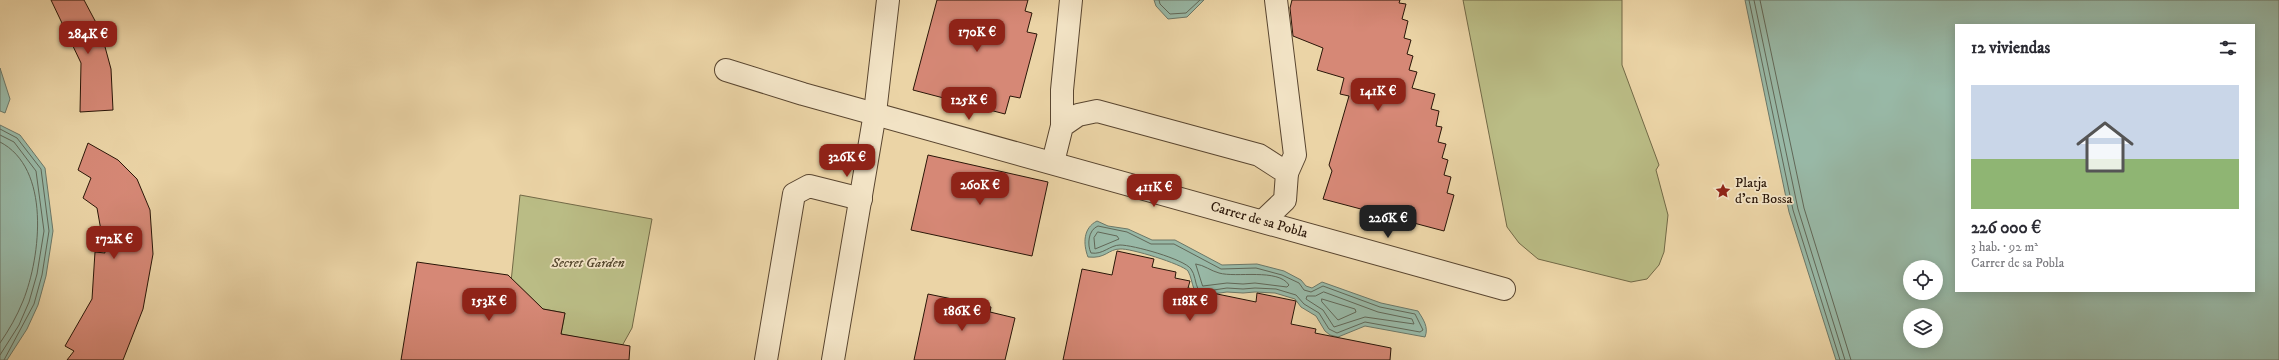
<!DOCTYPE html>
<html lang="es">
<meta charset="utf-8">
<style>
:root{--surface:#fff;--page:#f7f7f7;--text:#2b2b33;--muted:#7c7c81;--accent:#8f2418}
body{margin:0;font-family:"IM FELL DW Pica",serif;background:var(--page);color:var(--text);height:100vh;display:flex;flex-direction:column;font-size:15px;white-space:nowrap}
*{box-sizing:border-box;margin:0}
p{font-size:13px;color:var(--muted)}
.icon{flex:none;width:22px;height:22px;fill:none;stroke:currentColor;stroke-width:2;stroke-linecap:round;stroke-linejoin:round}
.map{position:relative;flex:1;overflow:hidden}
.side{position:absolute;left:1955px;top:24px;width:300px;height:268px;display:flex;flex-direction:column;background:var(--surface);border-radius:0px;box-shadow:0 2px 10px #0003}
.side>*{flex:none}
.fabs{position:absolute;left:1903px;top:260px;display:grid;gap:8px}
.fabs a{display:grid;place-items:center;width:40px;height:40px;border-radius:50%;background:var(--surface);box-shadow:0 2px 10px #0003;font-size:20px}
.price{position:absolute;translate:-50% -34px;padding:0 9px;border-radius:8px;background:var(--accent);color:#fff;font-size:13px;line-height:26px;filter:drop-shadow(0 1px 2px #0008)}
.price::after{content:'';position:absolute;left:50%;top:24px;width:12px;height:9px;margin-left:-6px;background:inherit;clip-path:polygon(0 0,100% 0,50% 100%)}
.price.active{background:#222;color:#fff}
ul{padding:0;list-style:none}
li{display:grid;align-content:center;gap:8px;height:212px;padding:0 16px}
li span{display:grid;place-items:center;height:124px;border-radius:0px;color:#555}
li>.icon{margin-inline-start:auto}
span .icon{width:72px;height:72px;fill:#fffc;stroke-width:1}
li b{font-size:17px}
h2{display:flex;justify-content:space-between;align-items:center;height:48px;padding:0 16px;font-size:17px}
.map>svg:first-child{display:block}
</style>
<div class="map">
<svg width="2279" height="360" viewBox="0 0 2279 360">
<rect width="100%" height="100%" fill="#ebd4a6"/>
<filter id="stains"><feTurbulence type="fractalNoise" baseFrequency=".005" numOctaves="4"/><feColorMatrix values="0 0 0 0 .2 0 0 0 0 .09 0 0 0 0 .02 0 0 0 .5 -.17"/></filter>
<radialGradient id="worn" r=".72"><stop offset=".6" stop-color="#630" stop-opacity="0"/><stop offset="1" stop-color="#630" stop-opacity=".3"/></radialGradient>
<g fill="#babc85" stroke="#726946">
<path d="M1463,0h159v65l37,100 -3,5 12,45 -4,37 -5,13 -12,14 -16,3 -93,-23 -19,-16 -12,-16z"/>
<path d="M520,195l132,24 -20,109 -10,18 -61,-12 4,-21 -22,-4 -26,-25 -6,-2z"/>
</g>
<g fill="#98b8a6" stroke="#6c7767" fill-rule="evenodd">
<path d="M1154,0h50l-17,17 -19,2 -12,-13z"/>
<path d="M1745,0h534v360h-443l-47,-148zM1956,25h298v266h-298zM1910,267h26v26h-26zM1910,315h26v26h-26z"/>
<path d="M0,68l10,31 -5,14 -5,-2z"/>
<path d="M0,125l20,10 25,33 8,63 -7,45 -8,29 -11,24 -20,31h-7z"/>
<path d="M1097,221l11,5 20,3 24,11h23l47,25 35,-1 27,7 17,9 5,6 6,2 10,-6 59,21 37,8c5,8 11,16 7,26l-60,-11 -27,11 -8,-2 -5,-4 -9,-15 -15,-9 -6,-8 -20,-6 -20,-1 -12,1 -16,-1 -22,3 -11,-6c-2,-5 -3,-13 -6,-18 -6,-7 -58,-23 -68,-22 -12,0 -14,10 -32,8 -5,-13 -5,-29 9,-36z"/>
</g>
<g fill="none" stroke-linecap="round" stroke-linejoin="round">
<g stroke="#616757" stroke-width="1">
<path d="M1159,0l1,4 10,10 16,-1 14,-13"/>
<path d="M1749,0l44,210 47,150"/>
<path d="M1754,0l44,209 47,151"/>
<path d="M1760,0l44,208 47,152"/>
<path d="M0,129l17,9 24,31 8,62 -7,44 -8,29 -30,56"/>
<path d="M0,135l14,7 22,29 8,60 -7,43 -8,28 -10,23 -19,30"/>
<path d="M0,142c51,26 41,114 23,159 -6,15 -14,29 -23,42"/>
<path d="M1098,232l19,4 2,3 -24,10 -1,-11z"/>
<path d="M1196,264c8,1 15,7 23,9 17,5 59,-5 70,12l-2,2 -32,-4 -12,1 -16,-1 -24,3z"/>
<path d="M1198,289c-3,-6 -3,-15 -7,-20 -7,-10 -58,-24 -71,-24 -10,0 -17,10 -29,8 -4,-8 -3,-23 7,-27l29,6 24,12h23l47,25 35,-1 26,7 17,8 5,7 7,2 12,-6 57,21 35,7 8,16 -3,2 -55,-10 -28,11 -8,-4 -10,-16 -15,-9 -8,-9 -20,-6 -21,-1 -12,1 -16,-1 -20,3"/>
<path d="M1324,292l54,20 34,7 2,5 -49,-7 -31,10 -11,-17 -17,-11 1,-3h8z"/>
<path d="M1322,299l33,10 1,3 -18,8 -16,-18z"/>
</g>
</g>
<g fill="#d68876" stroke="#2a1608">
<path d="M51,0h33l17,32 10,37 2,41 -33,2 1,-49z"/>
<path d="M937,0h91l-3,11 7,2 -5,19 10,2 -17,64 -10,-2 -5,18 -92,-24z"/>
<path d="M1292,0h108l-1,3 7,1 -4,15 6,2 -4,17 7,2 -4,14 6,2 -4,14 8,2 -5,16 23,6 -4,15 8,2 -3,15 6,1 -4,15 8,2 -4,14 6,2 -4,15 7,2 -4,16 7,2 -10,36 -121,-32 9,-28 -3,-6 20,-69 -9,-2 4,-16 -27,-8 6,-22 -30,-12 -3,-28z"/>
<path d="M88,143l30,17 19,19 13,31 3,44 -10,55 -20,51h-56l7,-9 -9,-5 27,-47 3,-47 10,1 -8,-45 -14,-10 8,-20 -13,-8z"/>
<path d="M928,155l120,27 -16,74 -121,-26z"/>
<path d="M1117,251l37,8 -2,8 24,5 -1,6 15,3 -2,7 68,14 1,-9 39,8 -5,23 25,5 -1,4 76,15 -1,12h-327l19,-91 30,6z"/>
<path d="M417,262l91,13 35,34 22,4 -4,21 69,12 -1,14h-228z"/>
<path d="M928,294l63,13 -1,5 25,6 -10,42h-91z"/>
</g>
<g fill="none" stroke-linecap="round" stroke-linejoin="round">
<defs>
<g id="minor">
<path d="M1276,0l19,155 -8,18"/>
<path d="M726,70l77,24 701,195"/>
<path d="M1062,126v-36l9,-90"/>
<path d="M1053,162l9,-36 16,-11 19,-4 162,44 28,18 -2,27 -22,21"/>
<path d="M766,360l28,-166 15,-8 52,13"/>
<path d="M833,360l42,-247 13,-113"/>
</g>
</defs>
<use href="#minor" stroke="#5a4630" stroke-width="24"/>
<use href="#minor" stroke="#f2e3c5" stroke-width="22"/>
</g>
<defs>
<symbol id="sight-bare" viewBox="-9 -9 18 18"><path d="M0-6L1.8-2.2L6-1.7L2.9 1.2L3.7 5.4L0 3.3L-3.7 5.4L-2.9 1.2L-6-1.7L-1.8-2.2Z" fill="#8f2418" stroke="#f2e3c5" stroke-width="2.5" paint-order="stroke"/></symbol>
</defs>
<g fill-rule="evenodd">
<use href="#sight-bare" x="1712" y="180" width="22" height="22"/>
</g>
<g text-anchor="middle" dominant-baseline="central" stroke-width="3.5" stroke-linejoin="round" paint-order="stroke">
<g font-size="14" fill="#2a1608" stroke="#f2e3c5" text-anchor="start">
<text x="1735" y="183">Platja<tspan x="1735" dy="16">d'en Bossa</tspan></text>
</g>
<g font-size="14" fill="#2a1608" stroke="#f2e3c5">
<text transform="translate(1259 220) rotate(16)">Carrer de sa Pobla</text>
</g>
<g font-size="14" font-style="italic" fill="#55482e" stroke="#f2e3c5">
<text x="588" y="263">Secret Garden</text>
</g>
</g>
<rect width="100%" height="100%" filter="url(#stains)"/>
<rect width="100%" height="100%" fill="url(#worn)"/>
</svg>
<div class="fabs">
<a><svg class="icon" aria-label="locate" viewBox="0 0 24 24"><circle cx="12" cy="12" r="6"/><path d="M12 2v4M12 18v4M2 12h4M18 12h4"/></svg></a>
<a><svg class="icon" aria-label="layers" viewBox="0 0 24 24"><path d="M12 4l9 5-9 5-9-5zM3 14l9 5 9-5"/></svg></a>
</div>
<b class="price" style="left:977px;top:53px">170K €</b>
<b class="price" style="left:88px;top:55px">284K €</b>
<b class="price" style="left:1378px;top:112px">141K €</b>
<b class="price" style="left:969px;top:121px">125K €</b>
<b class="price" style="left:847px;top:178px">326K €</b>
<b class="price" style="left:980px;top:206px">260K €</b>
<b class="price" style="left:1154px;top:208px">411K €</b>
<b class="price active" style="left:1388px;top:239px">226K €</b>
<b class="price" style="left:114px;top:260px">172K €</b>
<b class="price" style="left:489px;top:322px">153K €</b>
<b class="price" style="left:1190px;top:322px">118K €</b>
<b class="price" style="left:962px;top:332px">186K €</b>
<section class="side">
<h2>12 viviendas<svg class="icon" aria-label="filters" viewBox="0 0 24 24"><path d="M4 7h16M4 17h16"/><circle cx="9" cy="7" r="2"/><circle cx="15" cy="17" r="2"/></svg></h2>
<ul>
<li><span style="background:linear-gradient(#c9d6e8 60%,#8fb573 0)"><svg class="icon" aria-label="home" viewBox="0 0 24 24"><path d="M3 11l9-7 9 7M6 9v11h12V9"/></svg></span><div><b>226 000 €</b><p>3 hab. · 92 m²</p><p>Carrer de sa Pobla</p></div></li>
</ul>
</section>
</div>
